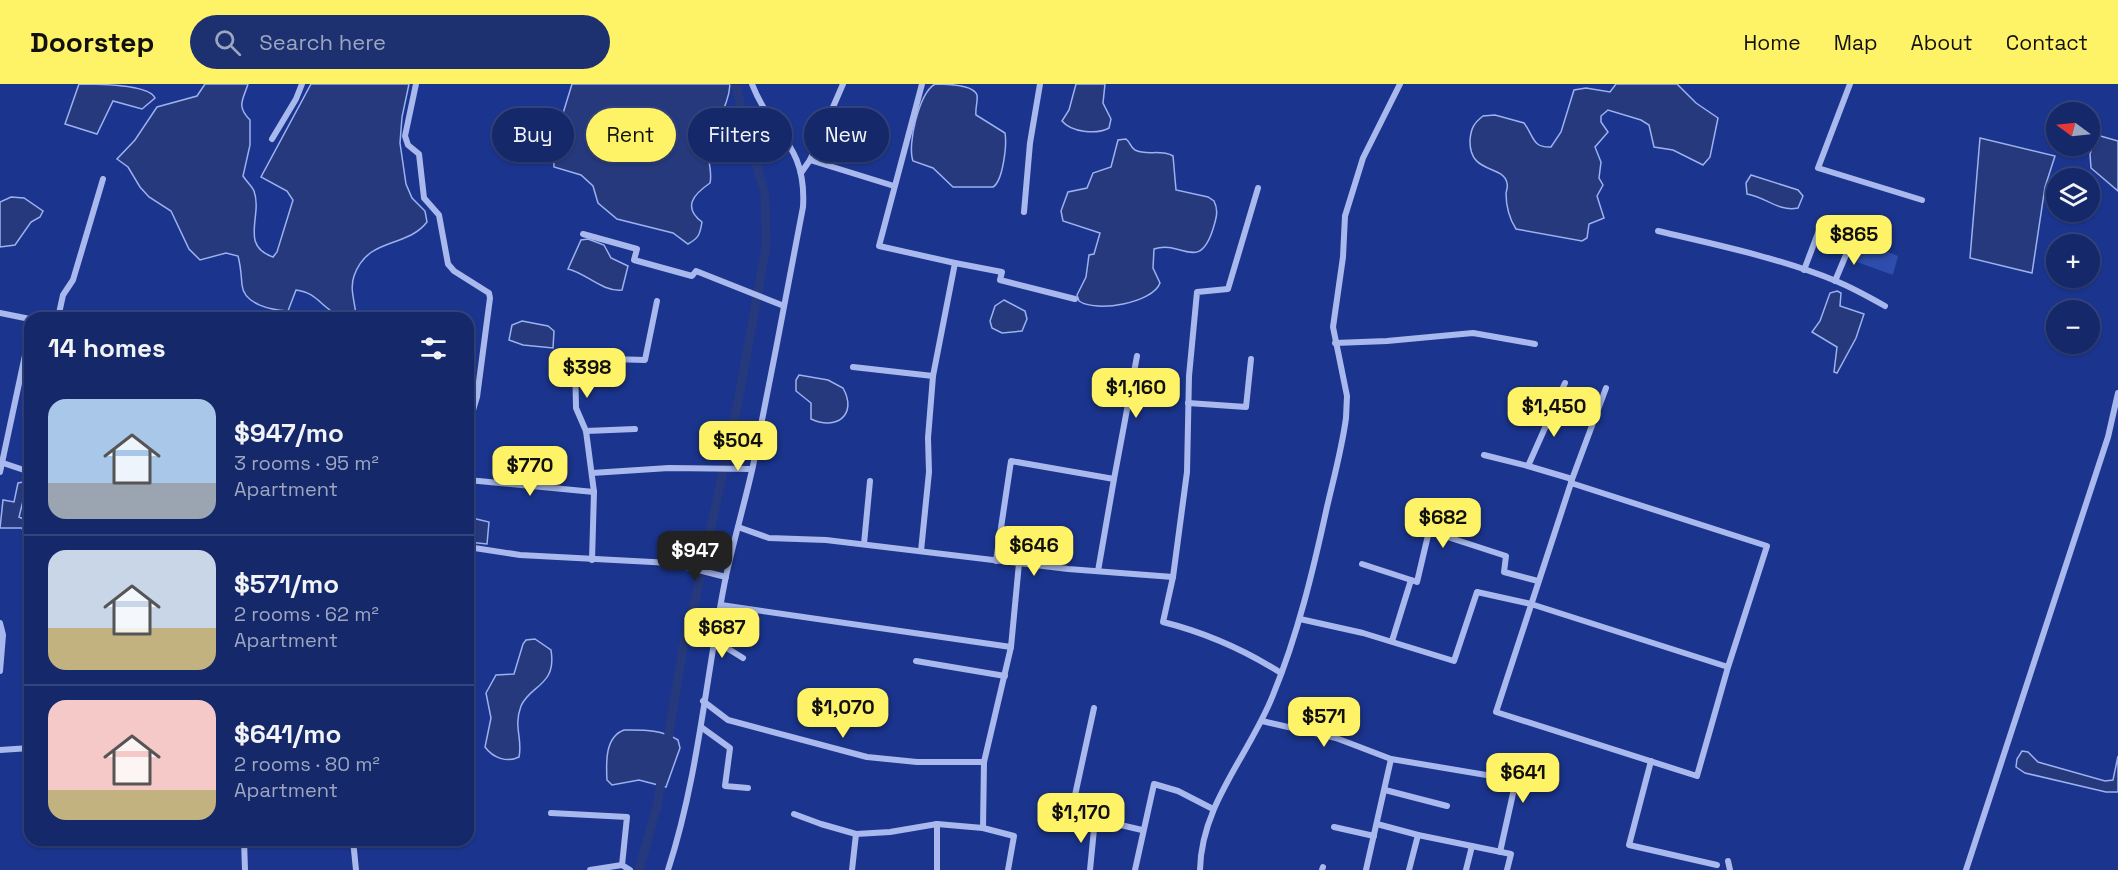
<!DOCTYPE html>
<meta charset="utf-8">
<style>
:root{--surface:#14286a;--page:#1d3070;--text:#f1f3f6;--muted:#9da6c1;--line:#33447e;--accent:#fef266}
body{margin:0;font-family:"Space Grotesk",sans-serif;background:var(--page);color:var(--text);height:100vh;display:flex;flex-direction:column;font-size:22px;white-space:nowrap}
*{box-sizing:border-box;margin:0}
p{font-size:20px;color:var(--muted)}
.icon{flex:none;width:33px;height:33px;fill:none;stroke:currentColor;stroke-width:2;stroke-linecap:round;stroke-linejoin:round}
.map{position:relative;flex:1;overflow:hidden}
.panel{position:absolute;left:24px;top:228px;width:450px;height:534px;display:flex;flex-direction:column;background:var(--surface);border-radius:18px;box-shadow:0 2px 4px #0004,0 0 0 2px var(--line)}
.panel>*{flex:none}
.hud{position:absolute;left:492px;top:24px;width:570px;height:54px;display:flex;gap:12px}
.needle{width:39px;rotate:285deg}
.tools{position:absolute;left:2046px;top:18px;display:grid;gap:12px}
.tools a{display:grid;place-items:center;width:54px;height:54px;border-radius:50%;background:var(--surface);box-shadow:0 2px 4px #0004,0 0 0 2px var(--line);font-size:30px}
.price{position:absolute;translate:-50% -51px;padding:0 14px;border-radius:12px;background:var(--accent);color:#111;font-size:20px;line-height:39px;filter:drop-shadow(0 2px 3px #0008)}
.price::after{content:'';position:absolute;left:50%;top:36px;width:18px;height:14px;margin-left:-9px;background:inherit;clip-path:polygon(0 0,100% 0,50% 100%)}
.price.selected{background:#222;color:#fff}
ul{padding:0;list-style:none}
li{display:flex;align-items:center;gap:18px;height:150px;padding:0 24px}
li+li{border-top:2px solid var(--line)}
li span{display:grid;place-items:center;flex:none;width:168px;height:120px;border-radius:18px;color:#555}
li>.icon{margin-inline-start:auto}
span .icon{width:72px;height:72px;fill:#fffc;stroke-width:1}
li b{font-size:26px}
h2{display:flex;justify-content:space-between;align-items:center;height:72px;padding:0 24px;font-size:26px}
.tag{padding:0 21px;border-radius:27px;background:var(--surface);box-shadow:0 2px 4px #0004,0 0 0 2px var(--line);font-size:21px;line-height:54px}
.tag.selected{background:var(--accent);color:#111}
header{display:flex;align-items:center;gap:36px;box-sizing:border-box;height:84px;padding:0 30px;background:var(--accent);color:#111}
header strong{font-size:28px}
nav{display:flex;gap:33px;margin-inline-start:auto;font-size:21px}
.search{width:420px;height:54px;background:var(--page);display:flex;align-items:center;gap:15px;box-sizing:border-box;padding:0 21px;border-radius:33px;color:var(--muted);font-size:22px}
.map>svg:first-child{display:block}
</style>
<header>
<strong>Doorstep</strong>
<div class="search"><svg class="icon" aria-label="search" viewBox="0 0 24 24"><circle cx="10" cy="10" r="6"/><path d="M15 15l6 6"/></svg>Search here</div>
<nav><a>Home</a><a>Map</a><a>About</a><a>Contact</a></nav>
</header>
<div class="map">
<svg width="2118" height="786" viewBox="0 0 2118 786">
<rect width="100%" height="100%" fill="#1b358e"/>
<path fill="#2f4dac" d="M1864,158l34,14 -5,19 -36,-13z"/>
<g fill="#26397c" stroke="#9cb1ef" stroke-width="1.5">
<path d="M79,0c19,0 70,0 76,14l-13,11 -29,-8 -16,33 -32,-10z"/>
<path d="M205,0h43c-5,16 -12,22 2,36v25l-7,31c3,5 9,10 11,15 9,25 -15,54 19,66l4,-5 16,-52 -6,-9 -26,-14 50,-93h98l-7,33 -2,26 6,41 6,14 13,13 2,11c-21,27 -59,14 -73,54 -5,14 2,28 2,42 -33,0 -33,-25 -60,-28l-8,21c-16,-1 -44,-6 -46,-26 -1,-11 -1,-18 -4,-29l-12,-3 -26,7 -11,-11 -18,-38 -22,-14 -9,-10 -12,-20 -11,-8 18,-19 22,-33 40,-11z"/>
<path d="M572,0h158c-1,23 -17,40 -21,62 -3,13 4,24 1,37 -16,11 -28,24 -8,39 -2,12 -3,16 -14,22l-15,-11 -56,-14 -19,-16 -5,-17 -12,-11 -27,-8 -1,-21z"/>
<path d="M935,0c11,0 38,0 42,11 1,6 -2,14 -1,20l29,18c2,12 -2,48 -12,54h-40l-20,-19 -20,-7c-6,-16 6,-68 22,-77z"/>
<path d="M1076,0h29l-2,19 8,16 -2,9c-13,7 -38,4 -47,-7l7,-11z"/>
<path d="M1616,0h61l19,19 22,15 -8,39 -7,8 -30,-15 -19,-3 -5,-22 -8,-5 -33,-10 -7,6v6l7,10 -13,15 6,15 -2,16 4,7 -6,11 7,22 -15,6 -2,14 -5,3 -66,-12c-7,-11 -10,-23 -10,-36 1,-4 2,-6 1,-10 -4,-19 -38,-8 -37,-43 1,-12 4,-17 13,-24l12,-1 29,8c10,13 8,25 27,24l10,-15 13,-42 12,-2 24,4z"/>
<path d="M2097,51l21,6v50l-27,-23 -1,-14z"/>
<path d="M1980,54l75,18 -10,31 -13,86 -62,-15z"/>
<path d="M1126,55c5,4 4,8 9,11 12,6 26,-1 38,6l3,34 32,7 6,4c5,10 2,18 -1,28 -14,44 -31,11 -59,20l-1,19 7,15c-7,20 -64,30 -81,18l-2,-6 9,-18 3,-22 5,-1 6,-21 -37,-12 -2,-10 7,-19 19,-4 6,-15 18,-6 7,-27z"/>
<path d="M1751,91l47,15 5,6 -5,12c-20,4 -32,-11 -51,-14l-1,-11z"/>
<path d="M11,113l13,1 19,13 -3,6 -9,5 -16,23 -15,2v-45z"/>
<path d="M588,155l16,6 7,13 17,8 -6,24c-20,2 -36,-17 -54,-21l13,-29z"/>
<path d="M1837,207l4,2 -1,13 24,8 -8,24 -19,35 -3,-1 3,-25 -25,-15 8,-11 10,-28z"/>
<path d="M1004,216l21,11 2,8 -5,12 -20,2 -10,-5 -2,-7 5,-15z"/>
<path d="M522,237l26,5 6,5 -1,17 -30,-3 -14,-5 3,-15z"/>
<path d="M799,291l29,5 15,8c15,27 -7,43 -32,31v-16l-15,-12v-11z"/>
<path d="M23,398l7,2v9h-5l-6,24 11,5 -1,26 -7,-20h-22l3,-28 11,2 4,-19z"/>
<path d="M468,433l21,5 -2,22 -19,-2z"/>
<path d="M535,555l16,11c6,36 -21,35 -30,56 -8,21 2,33 -2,51 -12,6 -26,1 -34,-10l6,-29 -5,-25 10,-18 18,-1 9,-30 3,-4z"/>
<path d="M624,646c19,0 37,-1 54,10l2,8 -14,39 -27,-7 -27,5 -5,-5c-1,-18 -2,-43 17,-50z"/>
<path d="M2022,667l6,1 10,10 67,19 8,-1 5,-24v36h-12l-81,-19 -9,-6 1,-8z"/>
</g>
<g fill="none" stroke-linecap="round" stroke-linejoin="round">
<g stroke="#26397c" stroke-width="9">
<path d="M667,661l18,-109 10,-35 43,-199 28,-155 -1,-52 -30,-111"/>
<path d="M639,786l18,-64 5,-30"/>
</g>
<g stroke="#a9b9ed" stroke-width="6">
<path d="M416,0l-11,52 3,9 11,9 5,44 15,17 9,49 6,7 35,22 1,5 -13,99 -9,30"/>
<path d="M922,0l-43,162 76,17 -22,113"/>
<path d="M1850,0l-32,84 104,32"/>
<path d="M272,55l24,-40 6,-15"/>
<path d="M810,76l84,26"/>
<path d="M801,89l9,-13 33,-76"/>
<path d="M1024,128l6,-69 10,-59"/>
<path d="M1658,147c60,14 121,27 178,50 17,7 33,16 49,25"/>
<path d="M583,150l54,15 -3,11 58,16 4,-5 88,35"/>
<path d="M955,179l47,9 -2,8 75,19"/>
<path d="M1804,186l19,-50"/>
<path d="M1835,197l16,-38"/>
<path d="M0,229l30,6"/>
<path d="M58,234l5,-23 10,-15 30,-101"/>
<path d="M1335,259l52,-2 86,-8 62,11"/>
<path d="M853,283l80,9 -5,62 1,34 -8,79"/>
<path d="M1565,299l-37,83 44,13"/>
<path d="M1188,319l58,4 5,-48"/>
<path d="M586,347l49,-2"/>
<path d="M1484,371l44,11"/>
<path d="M3,379l27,9"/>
<path d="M0,388l30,-140"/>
<path d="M592,389l77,-5 83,1"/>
<path d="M1114,395l23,-123"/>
<path d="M468,396l126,12"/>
<path d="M1571,398l35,-94"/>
<path d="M738,443l31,11 57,2 242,29 105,8 -10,45c44,11 80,27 118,51"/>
<path d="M864,460l6,-63"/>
<path d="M468,463l52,8 151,8 55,14"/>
<path d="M592,476l2,-68 -8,-61 -10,-23 -1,-50 70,2 12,-59"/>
<path d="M996,477l15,-100 103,18 -16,92"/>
<path d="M1362,480l49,16"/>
<path d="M1173,493l14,-105 2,-96 8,-84 31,-3 30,-101"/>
<path d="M721,521l290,42"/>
<path d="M1300,535l63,14 91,28 23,-69 54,12 197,63 39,-121 -196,-63 -75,229 201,64 31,-109"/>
<path d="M0,539l3,12 -3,36"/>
<path d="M714,556l29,18"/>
<path d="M1392,557l19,-61 6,2 12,-51 77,25 -2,16 34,9"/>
<path d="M916,577l89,15"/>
<path d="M703,617l25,19 139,37 50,5h67"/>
<path d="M1094,624l-22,101 23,10 47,11"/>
<path d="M1262,637l74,17 55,21"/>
<path d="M701,643l29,21 -5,38 23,2"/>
<path d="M0,666l30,-2"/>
<path d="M1651,677l-22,84 88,20"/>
<path d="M1385,706l62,16"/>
<path d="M551,729l76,4 -5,48 8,5"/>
<path d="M794,730l27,10 35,10 34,-2 47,-8 46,4"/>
<path d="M937,740v46"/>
<path d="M1377,740l41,11 -9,35"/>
<path d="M1334,743l40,9"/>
<path d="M1418,751l93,19 -4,16"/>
<path d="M244,756l1,30"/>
<path d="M353,756l3,30"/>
<path d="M1728,777l2,9"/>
<path d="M590,786l32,-5"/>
<path d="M668,786c31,-95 38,-196 58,-294 8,-37 19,-74 27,-110 17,-86 34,-173 50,-259 4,-64 -32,-73 -51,-123"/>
<path d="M852,786l4,-36"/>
<path d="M1008,786l6,-34 -31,-8 1,-66 27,-115 8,-84"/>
<path d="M1090,786l5,-51"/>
<path d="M1135,786l19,-86 24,7 35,18"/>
<path d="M1200,786c1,-66 50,-116 73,-175 25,-61 40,-124 54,-188 7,-30 15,-59 19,-89l1,-22 -14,-69 10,-70 2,-41 18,-58 37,-74"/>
<path d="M1322,786l1,-3"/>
<path d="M1366,786l25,-111 125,21 -16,72"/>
<path d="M1466,786l6,-24"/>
<path d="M1966,786l142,-433 10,-44"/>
</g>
</g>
</svg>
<div class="tools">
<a><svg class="needle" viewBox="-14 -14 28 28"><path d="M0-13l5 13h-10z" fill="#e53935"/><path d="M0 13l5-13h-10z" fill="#9da6c1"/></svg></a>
<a><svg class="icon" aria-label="layers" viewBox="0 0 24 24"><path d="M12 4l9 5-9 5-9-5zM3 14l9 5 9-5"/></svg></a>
<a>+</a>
<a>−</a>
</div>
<b class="price" style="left:1854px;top:182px">$865</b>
<b class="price" style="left:587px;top:315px">$398</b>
<b class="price" style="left:1136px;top:335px">$1,160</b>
<b class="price" style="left:1554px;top:354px">$1,450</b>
<b class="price" style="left:738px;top:388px">$504</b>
<b class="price" style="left:530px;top:413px">$770</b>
<b class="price" style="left:1443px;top:465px">$682</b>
<b class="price" style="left:1034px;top:493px">$646</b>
<b class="price selected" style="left:695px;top:498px">$947</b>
<b class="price" style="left:722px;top:575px">$687</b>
<b class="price" style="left:843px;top:655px">$1,070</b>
<b class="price" style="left:1324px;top:664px">$571</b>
<b class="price" style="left:1523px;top:720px">$641</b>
<b class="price" style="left:1081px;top:760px">$1,170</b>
<div class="hud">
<a class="tag">Buy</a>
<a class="tag selected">Rent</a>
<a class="tag">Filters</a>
<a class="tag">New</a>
</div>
<section class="panel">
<h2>14 homes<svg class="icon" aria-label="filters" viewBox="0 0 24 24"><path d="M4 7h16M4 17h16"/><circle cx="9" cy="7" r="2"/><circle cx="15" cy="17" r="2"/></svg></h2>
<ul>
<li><span style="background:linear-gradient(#a9c7e8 70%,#9aa5b1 0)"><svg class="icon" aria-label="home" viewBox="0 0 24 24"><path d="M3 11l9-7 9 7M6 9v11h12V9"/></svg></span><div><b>$947/mo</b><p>3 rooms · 95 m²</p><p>Apartment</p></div></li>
<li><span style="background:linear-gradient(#c9d6e8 65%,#c2b280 0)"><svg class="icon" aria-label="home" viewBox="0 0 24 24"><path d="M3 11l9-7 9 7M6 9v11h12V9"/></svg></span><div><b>$571/mo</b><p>2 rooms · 62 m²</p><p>Apartment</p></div></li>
<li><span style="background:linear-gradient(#f6c9c9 75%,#c2b280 0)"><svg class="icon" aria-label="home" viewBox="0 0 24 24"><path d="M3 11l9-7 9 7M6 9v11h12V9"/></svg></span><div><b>$641/mo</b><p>2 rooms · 80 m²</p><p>Apartment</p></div></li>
</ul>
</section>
</div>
